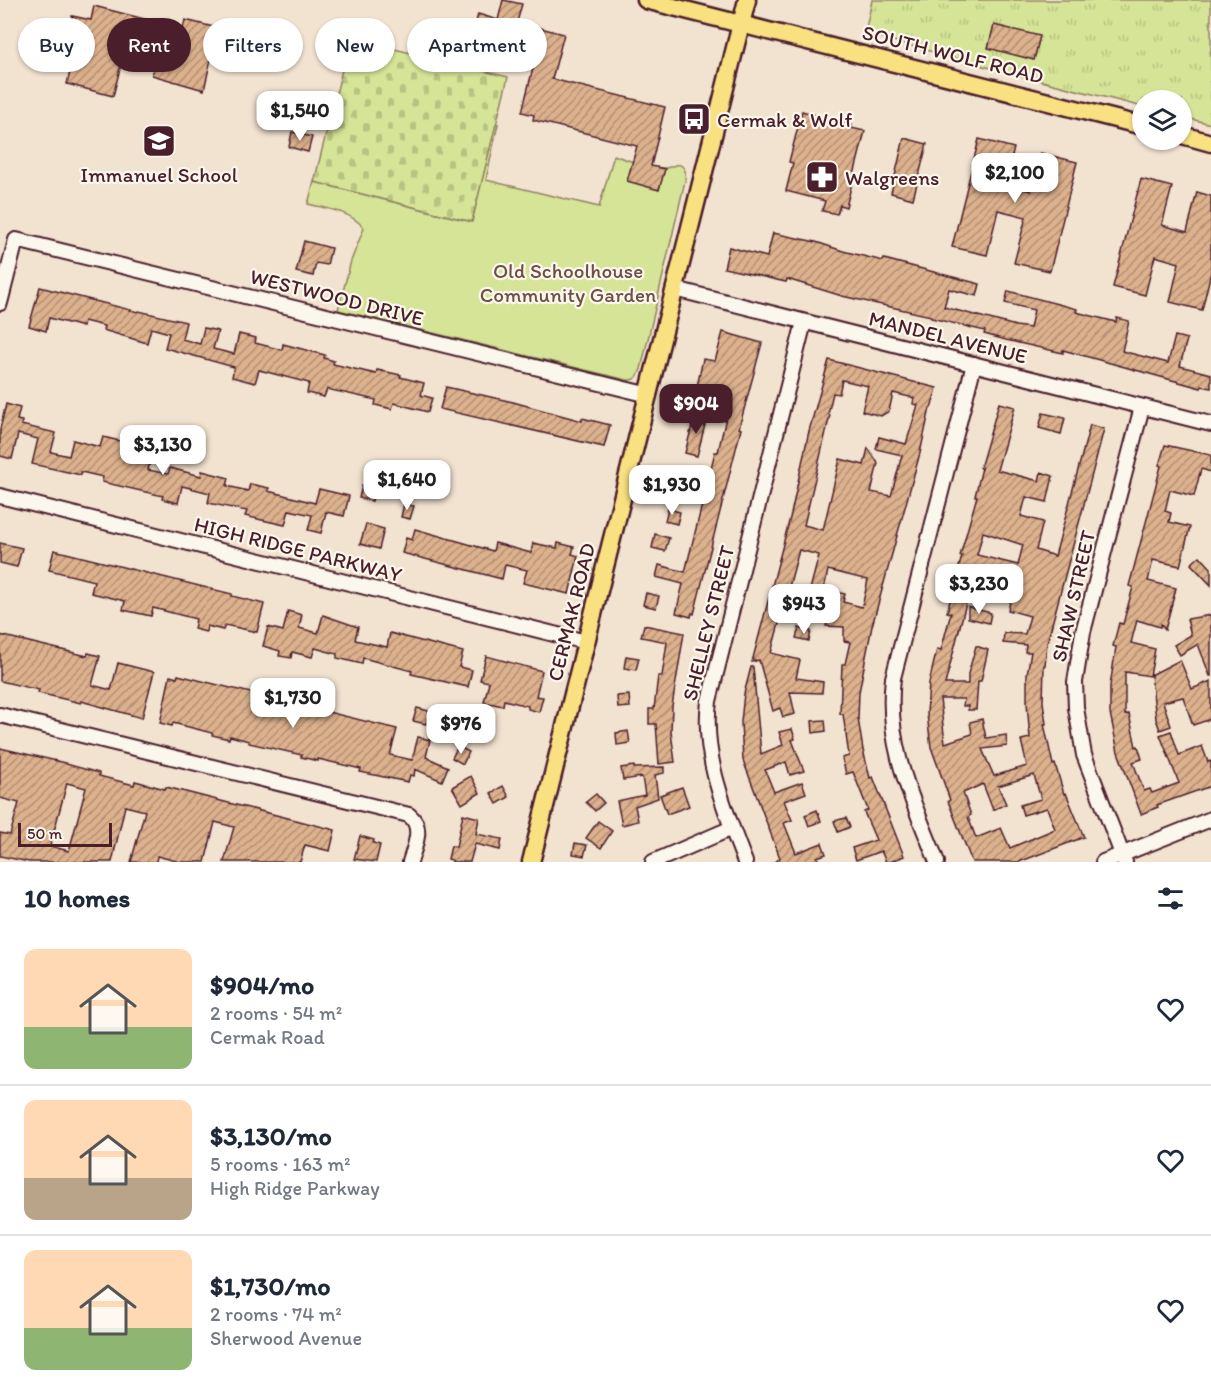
<!DOCTYPE html>
<meta charset="utf-8">
<style>
:root{--surface:#fff;--page:#f2f2f3;--text:#1f2937;--muted:#747a83;--line:#e0e1e3;--accent:#4a1f2b}
body{margin:0;font-family:Itim,sans-serif;background:var(--page);color:var(--text);height:100vh;display:flex;flex-direction:column;font-size:22px;white-space:nowrap}
*{box-sizing:border-box;margin:0}
p{font-size:20px;color:var(--muted)}
.icon{flex:none;width:33px;height:33px;fill:none;stroke:currentColor;stroke-width:2;stroke-linecap:round;stroke-linejoin:round}
.map{position:relative;height:862px;overflow:hidden}
.sheet{display:flex;flex-direction:column;background:var(--surface);flex:1}
.sheet>*{flex:none}
.guide{position:absolute;left:18px;top:18px;width:600px;height:54px;display:flex;gap:12px}
.fabs{position:absolute;left:1132px;top:90px;display:grid;gap:12px}
.fabs a{display:grid;place-items:center;width:60px;height:60px;border-radius:50%;background:var(--surface);box-shadow:0 2px 4px #0004;font-size:30px}
.scale{position:absolute;left:18px;bottom:15px;width:94px;box-sizing:border-box;padding-left:6px;border:3px solid #4a1f2b;border-top:0;font-size:16px;line-height:21px;white-space:nowrap;color:#4a1f2b;-webkit-text-stroke:4px #fbf7ec;paint-order:stroke}
.price{position:absolute;translate:-50% -51px;padding:0 14px;border-radius:12px;background:#fff;color:#222;font-size:20px;line-height:39px;filter:drop-shadow(0 2px 3px #0008)}
.price::after{content:'';position:absolute;left:50%;top:36px;width:18px;height:14px;margin-left:-9px;background:inherit;clip-path:polygon(0 0,100% 0,50% 100%)}
.price.selected{background:var(--accent);color:#fff}
ul{padding:0;list-style:none}
li{display:flex;align-items:center;gap:18px;height:150px;padding:0 24px}
li+li{border-top:2px solid var(--line)}
li span{display:grid;place-items:center;flex:none;width:168px;height:120px;border-radius:12px;color:#555}
li>.icon{margin-inline-start:auto}
span .icon{width:72px;height:72px;fill:#fffc;stroke-width:1}
li b{font-size:26px}
h2{display:flex;justify-content:space-between;align-items:center;height:72px;padding:0 24px;font-size:26px}
.pill{padding:0 21px;border-radius:27px;background:var(--surface);box-shadow:0 2px 4px #0004;font-size:21px;line-height:54px}
.pill.selected{background:var(--accent);color:#fff}
.map>svg:first-child{display:block}
</style>
<div class="map">
<svg width="1211" height="862" viewBox="0 0 1211 862">
<defs>
<pattern id="grass-tufts" width="24" height="20" patternUnits="userSpaceOnUse" patternTransform="scale(1.5)"><rect width="24" height="20" fill="#d5e497"/><path d="M3 7l-1-3M5 7V3M7 7l1-3M15 17l-1-3M17 17v-4M19 17l1-3" fill="none" stroke="#b8c382"/></pattern>
<pattern id="cemetery-stones" width="16" height="16" patternUnits="userSpaceOnUse" patternTransform="scale(1.5)"><rect width="16" height="16" fill="#d5e497"/><path d="M2 7V4a2 2 0 0 1 4 0v3zM10 15v-3a2 2 0 0 1 4 0v3z" fill="#b8c382"/></pattern>
<pattern id="building-hatch" width="6" height="6" patternUnits="userSpaceOnUse" patternTransform="scale(1.5)"><rect width="6" height="6" fill="#dcb18d"/><path d="M-1 1l2-2M0 6l6-6M5 7l2-2" fill="none" stroke="#b48f73"/></pattern>
</defs>
<rect width="100%" height="100%" fill="#f2e2d0"/>
<filter id="ink" filterUnits="userSpaceOnUse"><feTurbulence type="fractalNoise" baseFrequency=".0167" numOctaves="2"/><feDisplacementMap in="SourceGraphic" scale="12" xChannelSelector="R" yChannelSelector="G"/><feConvolveMatrix kernelMatrix="1 2 1 2 8 2 1 2 1" color-interpolation-filters="sRGB"/></filter>
<g filter="url(#ink)">
<path fill="url(#grass-tufts)" stroke="#908261" stroke-width="1.5" d="M872,0h339v124l-29,-7v-17h-39v7l-156,-40 -122,-34z"/>
<path fill="url(#cemetery-stones)" stroke="#908261" stroke-width="1.5" d="M350,38l158,39 -36,145 -158,-40z"/>
<path fill="#d5e497" stroke="#908261" stroke-width="1.5" d="M496,124h2l-12,56 113,27 15,-52c15,6 35,13 51,13 7,0 12,-7 18,-1 4,4 2,9 2,14l-44,188c-2,7 -6,12 -14,11l-289,-70 13,-49 13,-33c-14,-17 -35,-19 -56,-24l6,-22 158,40z"/>
<g fill="url(#building-hatch)" stroke="#4a1f2b" stroke-width="1.5" fill-rule="evenodd">
<path d="M503,0l19,4 -5,18 47,12 -12,45 113,28 -14,59 14,3 -6,21 -32,-9 10,-35 -104,-26 1,-5 -12,-3 11,-44 -54,-13 1,-5 -10,-3 8,-33 20,6z"/>
<path d="M94,6l89,23 2,-9 33,8 -14,62 -52,-15 3,-14 -31,-8 -11,43 -46,-12 9,-37 -11,-3 7,-28 19,4z"/>
<path d="M994,25l46,11 -6,24 -46,-12z"/>
<path d="M802,111l50,14 -1,3 14,3 -19,76 -6,-2 -3,9 -15,-3 3,-10 -39,-10 7,-28 -4,-1z"/>
<path d="M292,132l20,5 -4,15 -19,-5z"/>
<path d="M904,138l23,6 -14,55 -22,-6z"/>
<path d="M979,139l35,9 -9,36 26,7 9,-38 37,9 -27,109 -36,-8 12,-46 -28,-7 -11,45 -35,-8z"/>
<path d="M1141,179l31,8 -10,38 25,7 10,-40 14,4v76l-9,38 -32,-8 9,-39 -24,-7 -10,39 -32,-8z"/>
<path d="M773,233l43,9 27,9 40,10 1,-2 96,25 -3,12 -28,-7 -5,18 72,19 14,2 4,-18 -29,-7 3,-12 69,18 -1,3 40,10 1,-4 12,3 -7,30 46,12 7,-27 12,3 -7,27 31,8v14l-9,-2 -1,2 -138,-38v3l-57,-13 -22,-6 1,-3 -54,-13v-2l-89,-20 -55,-17 -1,3 -62,-14 5,-21 38,10z"/>
<path d="M304,241l27,7 -4,17 -11,-2 -3,13 -17,-4z"/>
<path d="M40,287l98,25 1,-1 47,11 -4,17 18,5 4,-16 14,3 -5,18 21,5 5,-20 17,4 -1,5 27,7 1,-6 42,11 -1,3 10,3 -1,3 43,10 1,-4 24,5 -1,2 24,6 -3,12 11,3 -4,14 -34,-9 -2,6 -17,-4 1,-5 -49,-11 -3,8 -17,-4 2,-10 -50,-13 -4,13 -23,-6 2,-10 -69,-19 4,-15 -18,-5 -4,15 -44,-13 1,-4 -20,-5 -1,6 -34,-9 -3,13 -17,-5z"/>
<path d="M723,332l39,11 -23,85 2,1 -47,185 -2,-1 -1,4 -15,-4 7,-29 -27,-7 3,-12 26,7 17,-67 2,1 9,-33 -3,-1 5,-20h3l14,-60 -22,-6 -4,17 -12,-3 9,-41 12,2z"/>
<path d="M829,360l108,28 -6,20h-1l-10,45 -48,173 -13,66 -1,26 5,32 7,28 3,-1 31,79 -14,6h-4l-5,-11 -25,9 -4,-12 24,-8 -12,-28 4,-2 -15,-38 -7,2 -4,-16 7,-2 -6,-42h-3l2,-50h3l5,-22 -6,-1v-14l-18,-1 3,-11 -24,-6 14,-54 -20,-5 -28,103 29,7 -4,18 27,4 -1,11 -32,-1 5,22 -12,3 -3,-9 -7,3 -14,-51 -7,2 39,-148 18,-83zM842,380l26,6 -6,25 19,5 8,-5 4,-18 21,5 -1,6 5,1 -12,39 -27,-7 -3,12 26,6 -11,41 -20,-4 7,-29 -10,-15 -4,17 -24,-6 -17,71 -19,-5 26,-110 -2,-1 5,-21 6,1zM828,570l40,10 -6,27 -19,-5 2,-8 -21,-5z"/>
<path d="M446,387l67,15 69,19v-3l28,7 -6,22 -164,-38z"/>
<path d="M999,403l16,4 -18,63 42,11 2,-9 12,4 -6,26 -21,-5 -5,19 22,6 -7,28 19,6 35,-131 14,4 -57,214 -2,22h-1l-1,37 3,22h-2l9,41 2,-1 9,30 2,-1 18,44 -65,25h-47l-24,-61 2,-1 -19,-53 -4,-33 2,-31 8,-34 4,1 10,-37 -4,-1 15,-56h-2l17,-60h-2l7,-28h-2zM983,532l40,13 -5,20 -41,-10zM983,567l34,9 -9,34 22,6 -5,18 -21,-1 -1,10 23,2 -1,7h6l-4,22v29l3,35 -9,2 6,26 -33,10 -12,-27 25,-3 -1,-11 -20,3 -4,-19 -12,3 2,12 -27,9 -5,-44h24l-1,7h5v4h8l2,-29h3l7,-31 -12,-4 -8,28v10h-23l26,-100 6,2zM1034,775l7,24 -21,6 3,10 24,-7 8,21 -45,19 -9,-20 -25,10 -8,-21 3,-2 -8,-22 20,-9 10,26 13,-6 -8,-18z"/>
<path d="M6,404l14,4 -3,12 5,1 -1,4 35,8 -5,19 18,4 4,-16 27,7 3,-10 50,12 -5,21 20,4 2,-6 31,8 1,-5 27,7 -2,8 21,5 2,-7 19,4 -1,3 47,12 4,-14 30,7 -5,20 -18,-4 -5,21 -13,-3 4,-15 -23,-5 -4,15 -23,-5 -17,-4 2,-5 -39,-8 2,-10 -28,-7 -4,17 -16,-4 1,-3 -61,-14 1,-5 -22,-5v3l-49,-11 6,-25 -20,-5 -6,25 -12,-3v-27z"/>
<path d="M1043,413l22,5 -4,16 -22,-6z"/>
<path d="M695,414l12,3 -10,39 -12,-3z"/>
<path d="M1165,445l46,10v17l-10,-3 -7,27 -24,-6 -5,21 6,2 -2,9 21,5 -10,39 -27,-6 -5,21 28,7 -11,42 -4,-6 -1,3 -23,-7 -6,23 24,6 -5,27 -25,-4v43l4,-1 7,33 2,-1 4,13 -9,3 11,29 6,-2 2,4 27,-10 -19,-48 11,-4 8,24 23,-9 6,16 3,-1v25l-54,19 1,2 -17,7 -23,-62 -8,-39v-27l6,-39 -3,-1 6,-23 4,1 10,-37 -4,-1 32,-120 -2,-1z"/>
<path d="M675,468l12,3 -3,13 -12,-3z"/>
<path d="M362,486l13,4 -3,11 -13,-3z"/>
<path d="M404,504l10,2 -4,13 -9,-2z"/>
<path d="M668,509l12,3 -3,12 -12,-3z"/>
<path d="M366,524l18,5 -5,20 -19,-5z"/>
<path d="M415,529l78,22 2,-8 36,10 2,-10 24,5 1,-5 16,4 -2,7 6,2 -9,38 -46,-11 4,-13 -22,-5 -3,14 -100,-26 4,-15 6,2z"/>
<path d="M655,534l14,4 -4,13 -13,-3z"/>
<path d="M0,543l22,5 -5,19 -17,-4z"/>
<path d="M54,550l178,44v2l32,8 -7,28 -32,-7 -2,5 -16,-4 -1,6 -12,-3 2,-10 -43,-11 -2,8 -28,-6 2,-9 -34,-8 3,-12 -45,-11z"/>
<path d="M1200,556l11,12v17l-20,-21z"/>
<path d="M646,593l13,3 -3,12 -13,-3z"/>
<path d="M968,607l23,6 -2,10 -21,-5z"/>
<path d="M288,611l14,4 -3,13 19,5 5,-18 35,12 -3,13 32,7 3,-14 73,19 -4,15 13,3 -4,17 -57,-13 1,-3 -49,-13 -1,6 -25,-6v-4l-22,-6 -3,9 -20,-5 -1,6 -12,-2 1,-5 -17,-5 5,-19 15,4z"/>
<path d="M1211,615v61h-1l-12,-32 -18,11 -6,-10 17,-10 -4,-16z"/>
<path d="M644,625l40,8 -12,73 -1,26 4,30 -16,2 -3,-40h-7v-15h5l4,-33h4l5,-34 -26,-5z"/>
<path d="M799,628l12,3 -2,10 -13,-3z"/>
<path d="M0,635l87,21 1,-3 12,3 -8,29 19,5 7,-27 36,9 -12,46 -61,-17v2l-43,-10 1,-3 -39,-9z"/>
<path d="M486,656l56,15 -6,25 7,1 -4,15 -11,-3v-3l-24,-6 -1,6 -19,-4 5,-20 -9,-2z"/>
<path d="M626,656l13,2 -3,12 -12,-2z"/>
<path d="M1180,660l12,29 19,-8v38l-18,6 -10,-28 -20,5 8,24 -11,4 -4,-11 -5,-44z"/>
<path d="M751,667h2l8,87 22,-9 -4,-13 13,-3 3,10 -3,1 12,31 -14,4 -4,-13 -21,8 9,22 28,-10 4,11 -22,8 8,19 -8,3 12,30 26,-10 4,11 -9,3 2,5h-45l6,-4 -37,-98 -2,-38 3,-28z"/>
<path d="M178,675l219,54 -7,26 22,5 6,-23 12,3 -4,17 22,10 -6,14 -27,-12 -1,7 -4,-1 -2,7 -48,-10 1,-3 -43,-10v2l-17,-4 1,-2 -53,-12v-2l-19,-5 -1,3 -17,-4v-2l-39,-10 -1,3 -12,-3 10,-47 7,2z"/>
<path d="M629,695l1,12 -12,1 -1,-12z"/>
<path d="M417,708l12,3 -3,13 -13,-3z"/>
<path d="M825,720l1,11 -13,2 -1,-12z"/>
<path d="M628,731l2,12 -13,2 -1,-12z"/>
<path d="M458,746l11,6 -6,12 -11,-6z"/>
<path d="M0,748l66,15v1l33,9v3l35,9 1,-4 30,8 1,-2 169,43 -5,21 -25,-6 -5,17h-76l10,-35 -19,-5 -10,40h-25l-23,-6 -1,6h-25l14,-51 -20,-5 -13,56h-83l-29,-6v-23l10,2 9,-32 -19,-5zM67,783l19,5 -17,63 -19,-5z"/>
<path d="M634,766v2l30,-1v6l-9,2 3,23 -23,8 3,15 -16,4 -5,-24 28,-6 -3,-18 -19,3 -2,-12z"/>
<path d="M471,776l9,17 -18,11 -10,-17z"/>
<path d="M503,786l6,11 -12,7 -6,-11z"/>
<path d="M682,787l7,19 -22,8 -7,-19z"/>
<path d="M596,794l8,9 -9,8 -9,-9z"/>
<path d="M817,810l4,11 -12,5 -4,-11z"/>
<path d="M463,814l16,4 -3,16 26,5 -2,11 -25,-6 -5,18h-18v-2l-4,-1 3,-13 5,1z"/>
<path d="M846,818l4,9 -12,5 -4,-11z"/>
<path d="M598,821l14,10 -11,17 -15,-10z"/>
<path d="M360,836l14,4 -1,3 7,2 -4,17 -22,-3z"/>
<path d="M575,843l12,2 -3,11 -11,-2z"/>
</g>
<g fill="none" stroke-linecap="round" stroke-linejoin="round">
<defs>
<g id="minor">
<path d="M675,289l536,135"/>
<path d="M0,303l16,-63 633,155"/>
<path d="M0,496l586,146"/>
<path d="M0,715l409,100c15,12 6,30 1,47"/>
<path d="M653,862l79,-34"/>
<path d="M745,862c-20,-52 -43,-105 -36,-161l95,-379"/>
<path d="M937,862c-24,-62 -52,-115 -44,-184l81,-314"/>
<path d="M1103,862l108,-43"/>
<path d="M1125,862l-41,-107 -8,-47 -1,-26 8,-50 59,-225"/>
</g>
<g id="major">
<path d="M646,0l497,126"/>
<path d="M1182,135l29,8"/>
<path d="M531,862l216,-862"/>
</g>
</defs>
<use href="#minor" stroke="#4a1f2b" stroke-width="18"/>
<use href="#major" stroke="#4a1f2b" stroke-width="21"/>
<use href="#minor" stroke="#fbf7ec" stroke-width="14"/>
<use href="#major" stroke="#f9e181" stroke-width="16"/>
</g>
</g>
<defs>
<symbol id="bus-square" viewBox="-11 -11 22 22"><rect x="-9" y="-9" width="18" height="18" rx="4" fill="#4a1f2b" stroke="#fbf7ec"/><path d="M-5-6H5V4H4V6H2V4H-2V6H-4V4H-5ZM-3.5-4V0h7V-4ZM-3.5 1.2v1.5H-2V1.2ZM2 1.2v1.5H3.5V1.2Z" fill="#fff"/></symbol>
<symbol id="school-square" viewBox="-11 -11 22 22"><rect x="-9" y="-9" width="18" height="18" rx="4" fill="#4a1f2b" stroke="#fbf7ec"/><path d="M0-5L7-2L0 1L-7-2ZM-4 1L0 2.5L4 1V4Q0 6-4 4Z" fill="#fff"/></symbol>
<symbol id="pharmacy-square" viewBox="-11 -11 22 22"><rect x="-9" y="-9" width="18" height="18" rx="4" fill="#4a1f2b" stroke="#fbf7ec"/><path d="M-2-6h4v4h4v4h-4v4h-4v-4h-4v-4h4Z" fill="#fff"/></symbol>
</defs>
<g fill-rule="evenodd">
<use href="#bus-square" x="675" y="100" width="38" height="38"/>
<use href="#school-square" x="140" y="122" width="38" height="38"/>
<use href="#pharmacy-square" x="803" y="158" width="38" height="38"/>
</g>
<g text-anchor="middle" dominant-baseline="central" stroke-width="4.5" stroke-linejoin="round" paint-order="stroke">
<g font-size="21" fill="#4a1f2b" stroke="#fbf7ec">
<text transform="translate(953 54) rotate(14)">SOUTH WOLF ROAD</text>
<text transform="translate(337 297) rotate(14)">WESTWOOD DRIVE</text>
<text transform="translate(948 337) rotate(14)">MANDEL AVENUE</text>
<text transform="translate(298 549) rotate(14)">HIGH RIDGE PARKWAY</text>
<text transform="translate(1073 596) rotate(-77)">SHAW STREET</text>
<text transform="translate(571 612) rotate(-76)">CERMAK ROAD</text>
<text transform="translate(708 623) rotate(-76)">SHELLEY STREET</text>
</g>
<g font-size="21" fill="#4a1f2b" stroke="#fbf7ec" text-anchor="start">
<text x="717" y="119">Cermak &amp; Wolf</text>
<text x="159" y="174" text-anchor="middle">Immanuel School</text>
<text x="845" y="177">Walgreens</text>
</g>
<g font-size="21" fill="#6d5046" stroke="#fbf7ec">
<text x="568" y="270">Old Schoolhouse<tspan x="568" dy="24">Community Garden</tspan></text>
</g>
</g>
</svg>
<div class="fabs">
<a><svg class="icon" aria-label="layers" viewBox="0 0 24 24"><path d="M12 4l9 5-9 5-9-5zM3 14l9 5 9-5"/></svg></a>
</div>
<div class="scale">50 m</div>
<b class="price" style="left:300px;top:142px">$1,540</b>
<b class="price" style="left:1015px;top:204px">$2,100</b>
<b class="price selected" style="left:696px;top:435px">$904</b>
<b class="price" style="left:163px;top:476px">$3,130</b>
<b class="price" style="left:407px;top:511px">$1,640</b>
<b class="price" style="left:672px;top:516px">$1,930</b>
<b class="price" style="left:979px;top:615px">$3,230</b>
<b class="price" style="left:804px;top:635px">$943</b>
<b class="price" style="left:293px;top:729px">$1,730</b>
<b class="price" style="left:461px;top:755px">$976</b>
<div class="guide">
<a class="pill">Buy</a>
<a class="pill selected">Rent</a>
<a class="pill">Filters</a>
<a class="pill">New</a>
<a class="pill">Apartment</a>
</div>
</div>
<section class="sheet">
<h2>10 homes<svg class="icon" aria-label="filters" viewBox="0 0 24 24"><path d="M4 7h16M4 17h16"/><circle cx="9" cy="7" r="2"/><circle cx="15" cy="17" r="2"/></svg></h2>
<ul>
<li><span style="background:linear-gradient(#ffd9b3 65%,#8fb573 0)"><svg class="icon" aria-label="home" viewBox="0 0 24 24"><path d="M3 11l9-7 9 7M6 9v11h12V9"/></svg></span><div><b>$904/mo</b><p>2 rooms · 54 m²</p><p>Cermak Road</p></div><svg class="icon" aria-label="heart" viewBox="0 0 24 24"><path d="M12 20l-8-8c-3-5 5-10 8-4 3-6 11-1 8 4z"/></svg></li>
<li><span style="background:linear-gradient(#ffd9b3 65%,#b9a48a 0)"><svg class="icon" aria-label="home" viewBox="0 0 24 24"><path d="M3 11l9-7 9 7M6 9v11h12V9"/></svg></span><div><b>$3,130/mo</b><p>5 rooms · 163 m²</p><p>High Ridge Parkway</p></div><svg class="icon" aria-label="heart" viewBox="0 0 24 24"><path d="M12 20l-8-8c-3-5 5-10 8-4 3-6 11-1 8 4z"/></svg></li>
<li><span style="background:linear-gradient(#ffd9b3 65%,#8fb573 0)"><svg class="icon" aria-label="home" viewBox="0 0 24 24"><path d="M3 11l9-7 9 7M6 9v11h12V9"/></svg></span><div><b>$1,730/mo</b><p>2 rooms · 74 m²</p><p>Sherwood Avenue</p></div><svg class="icon" aria-label="heart" viewBox="0 0 24 24"><path d="M12 20l-8-8c-3-5 5-10 8-4 3-6 11-1 8 4z"/></svg></li>
</ul>
</section>
